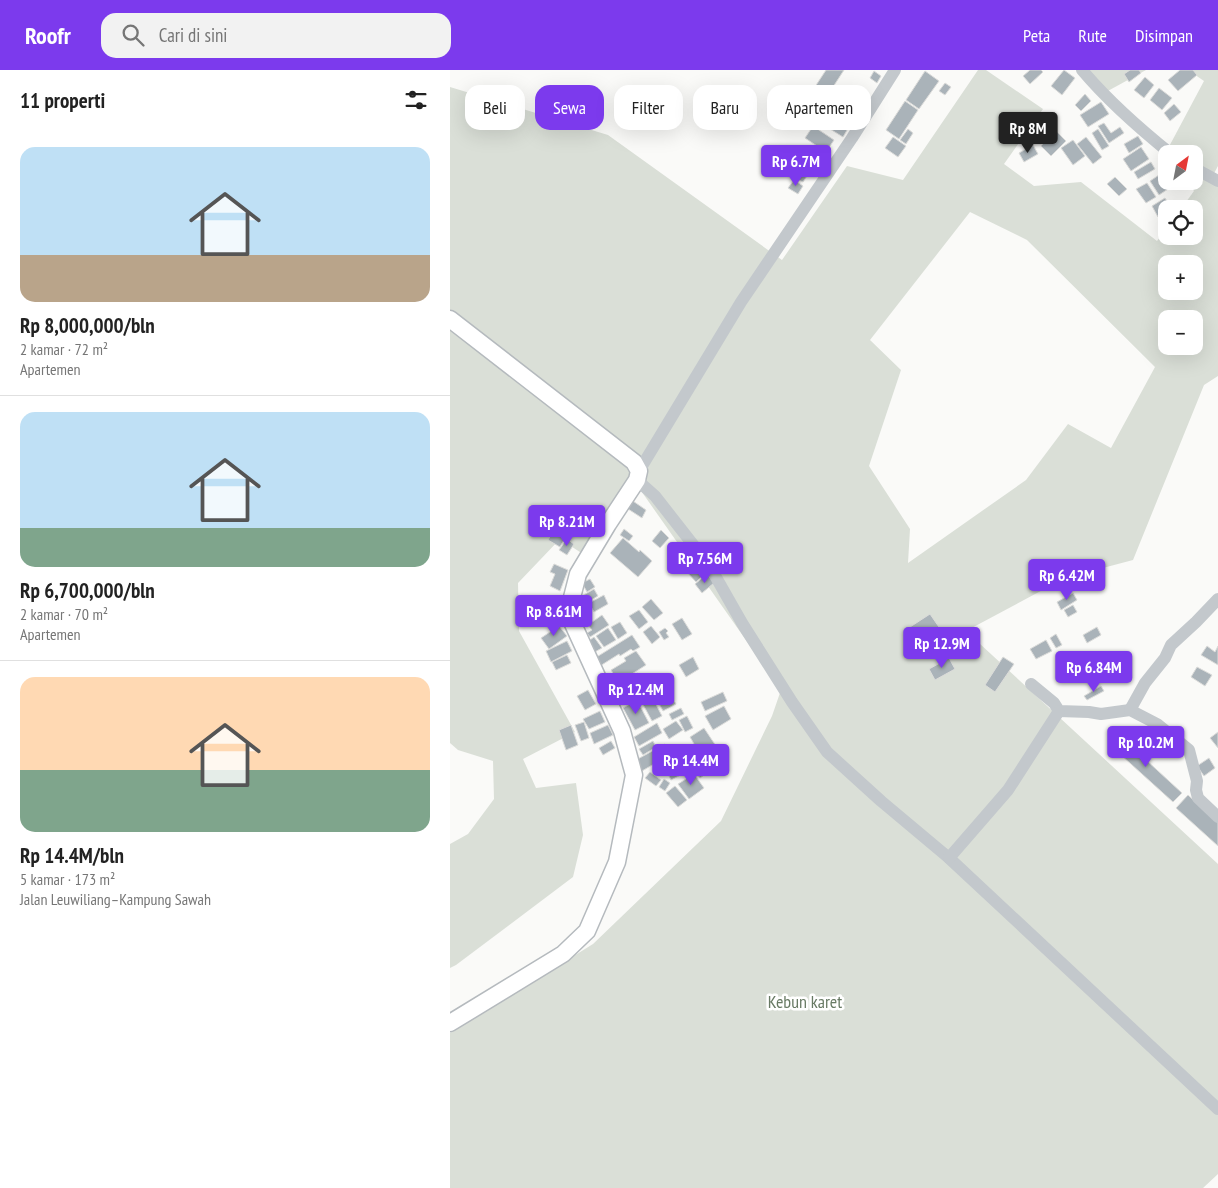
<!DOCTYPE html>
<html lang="id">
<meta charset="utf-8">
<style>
:root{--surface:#fff;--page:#f2f2f2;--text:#222;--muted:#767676;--line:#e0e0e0;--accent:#7c3aed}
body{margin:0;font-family:"PT Sans Narrow",sans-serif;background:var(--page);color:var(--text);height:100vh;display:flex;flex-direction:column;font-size:19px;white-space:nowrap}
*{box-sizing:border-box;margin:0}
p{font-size:16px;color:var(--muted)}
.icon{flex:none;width:28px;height:28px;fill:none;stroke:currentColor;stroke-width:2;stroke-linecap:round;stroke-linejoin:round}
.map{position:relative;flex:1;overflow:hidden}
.drawer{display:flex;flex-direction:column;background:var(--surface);width:450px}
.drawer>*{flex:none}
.hud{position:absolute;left:15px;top:15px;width:475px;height:45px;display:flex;gap:10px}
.needle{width:32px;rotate:32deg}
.tools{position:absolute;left:708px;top:75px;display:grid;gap:10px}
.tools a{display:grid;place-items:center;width:45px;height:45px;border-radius:10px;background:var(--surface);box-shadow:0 5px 20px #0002;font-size:25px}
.price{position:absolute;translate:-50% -42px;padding:0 11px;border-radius:5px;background:var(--accent);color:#fff;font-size:16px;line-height:32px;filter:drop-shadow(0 1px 2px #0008)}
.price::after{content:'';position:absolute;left:50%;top:30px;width:15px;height:11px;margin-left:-8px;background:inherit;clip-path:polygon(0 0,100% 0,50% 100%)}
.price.selected{background:#222;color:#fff}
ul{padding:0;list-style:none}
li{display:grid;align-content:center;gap:10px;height:265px;padding:0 20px}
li+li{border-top:1px solid var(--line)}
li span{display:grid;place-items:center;height:155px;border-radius:15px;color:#555}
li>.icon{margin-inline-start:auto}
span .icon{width:90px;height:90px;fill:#fffc;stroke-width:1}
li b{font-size:21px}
h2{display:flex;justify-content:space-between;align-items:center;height:60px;padding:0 20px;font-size:21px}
.tag{padding:0 18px;border-radius:15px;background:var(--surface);box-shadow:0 5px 20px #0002;font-size:18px;line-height:45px}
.tag.selected{background:var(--accent);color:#fff}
header{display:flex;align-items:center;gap:30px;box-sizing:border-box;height:70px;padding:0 25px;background:var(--accent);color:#fff}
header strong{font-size:24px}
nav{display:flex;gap:28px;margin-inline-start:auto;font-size:18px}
.search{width:350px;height:45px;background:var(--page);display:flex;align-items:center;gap:12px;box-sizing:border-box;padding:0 18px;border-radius:15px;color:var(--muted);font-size:19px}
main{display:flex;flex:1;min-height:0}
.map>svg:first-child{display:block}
</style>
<header>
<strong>Roofr</strong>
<div class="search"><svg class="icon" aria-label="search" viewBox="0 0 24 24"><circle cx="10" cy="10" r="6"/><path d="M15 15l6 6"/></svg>Cari di sini</div>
<nav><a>Peta</a><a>Rute</a><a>Disimpan</a></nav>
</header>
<main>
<section class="drawer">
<h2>11 properti<svg class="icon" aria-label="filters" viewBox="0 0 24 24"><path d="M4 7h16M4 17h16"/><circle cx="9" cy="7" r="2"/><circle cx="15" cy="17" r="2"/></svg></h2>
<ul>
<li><span style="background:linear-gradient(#bfe0f5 70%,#b9a48a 0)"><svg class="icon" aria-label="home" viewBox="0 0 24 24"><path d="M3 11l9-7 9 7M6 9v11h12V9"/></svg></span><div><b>Rp 8,000,000/bln</b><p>2 kamar · 72 m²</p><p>Apartemen</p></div></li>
<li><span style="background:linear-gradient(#bfe0f5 75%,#7fa58c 0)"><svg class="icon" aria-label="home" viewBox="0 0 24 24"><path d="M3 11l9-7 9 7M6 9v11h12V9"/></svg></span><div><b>Rp 6,700,000/bln</b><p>2 kamar · 70 m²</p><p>Apartemen</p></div></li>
<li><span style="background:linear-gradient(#ffd9b3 60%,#7fa58c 0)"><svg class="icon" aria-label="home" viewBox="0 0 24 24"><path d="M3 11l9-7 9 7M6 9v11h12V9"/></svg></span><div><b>Rp 14.4M/bln</b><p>5 kamar · 173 m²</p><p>Jalan Leuwiliang–Kampung Sawah</p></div></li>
</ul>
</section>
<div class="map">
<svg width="768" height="1118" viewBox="0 0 768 1118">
<rect width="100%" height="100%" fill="#fafaf8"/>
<g fill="#dadfd7" fill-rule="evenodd">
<path d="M528,0h8l57,39 -39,55 30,22 47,-4 76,59 9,-12v7h28v-27h-13l13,-18 -8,-10h8v-27h-28v5l-2,-3 40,-75 -16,-11h30v96l-6,11 6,1v198l-14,9 -71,175 -68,18 -99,53 252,233v310l-15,14h-753v-155l143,-89 128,-123 51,-105 9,-26 -149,-212 -46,78 -26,-17 -42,44 1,48 56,101 -52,27 13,29 40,-5 7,52 -10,42 -117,88 -6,3v-124l18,-10 26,-35 -1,-38 -35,-11 -8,-7v-656l158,48 174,125 65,-94 56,14zM520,142l57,28 128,127 -44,81 -43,-24 -42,56 -118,83 2,-34 -41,-63 32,-96 -31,-30zM716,194h28v27h-28zM716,249h28v27h-28z"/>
<path d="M639,0h57l-40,22z"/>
</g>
<g fill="#aab3b9" stroke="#dcdcda">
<path d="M376,0h18l-22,34 -13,-8z"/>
<path d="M580,0h11l2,2 -13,12 -7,-8z"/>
<path d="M614,0l11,8 -13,17 -11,-9z"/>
<path d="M680,0h9l2,3 -12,9 -5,-8z"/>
<path d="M730,0h13l4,5 -19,16 -10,-11z"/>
<path d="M424,1l7,5 -4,7 -7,-5z"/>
<path d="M475,1l14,10 -20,28 -13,-9z"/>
<path d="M695,7l9,8 -10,13 -10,-8z"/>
<path d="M495,13l6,4 -6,8 -6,-4z"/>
<path d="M709,18l13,10 -10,12 -12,-10z"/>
<path d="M635,24l6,7 -10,10 -6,-6z"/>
<path d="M358,29l42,26 -7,12 -42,-26z"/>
<path d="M455,31l13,9 -19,29 -13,-9z"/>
<path d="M651,32l8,12 -21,13 -8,-12z"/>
<path d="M724,34l7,8 -11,9 -6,-8z"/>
<path d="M594,49l9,7 -12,13 -8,-7z"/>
<path d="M654,53l7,10 9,-6 4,6 -15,10 -11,-17z"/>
<path d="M363,56l21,14 -8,12 -21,-14z"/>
<path d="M458,59l5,4 -7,11 -6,-4z"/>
<path d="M648,59l11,17 -7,4 -10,-17z"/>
<path d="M606,61l10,10 -15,15 -10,-10z"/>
<path d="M688,66l5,8 -14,9 -5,-9z"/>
<path d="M443,67l13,9 -8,11 -13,-9z"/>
<path d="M636,67l16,20 -9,7 -16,-20z"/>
<path d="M623,70l12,16 -12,9 -12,-17z"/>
<path d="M583,75l5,9 -14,8 -5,-9z"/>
<path d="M691,77l8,12 -18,12 -8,-12z"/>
<path d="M367,81l10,7 -11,16 -9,-6z"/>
<path d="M701,92l4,7 -17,10 -4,-7z"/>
<path d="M350,101l7,5 -4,6 -8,-4z"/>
<path d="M709,105l9,14 -9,6 -9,-14z"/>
<path d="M665,107l12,12 -8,7 -12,-12z"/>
<path d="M344,110l9,6 -5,8 -10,-6z"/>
<path d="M697,113l9,14 -10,6 -10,-14z"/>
<path d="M715,128l6,10 -5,1v2l-8,6 -6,-11z"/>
<path d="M180,429l16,11 -4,8 -17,-11z"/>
<path d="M174,459l9,7 -4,5 -9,-6z"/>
<path d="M211,460l8,8 -9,10 -8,-7z"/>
<path d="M103,461l12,7 -5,9 -12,-7z"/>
<path d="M173,468l16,14 1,-2 12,11 -14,16 -28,-24z"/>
<path d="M117,469l7,5 -7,11 -8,-5z"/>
<path d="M104,494l14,6 -8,21 -10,-5 5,-12 -5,-2z"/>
<path d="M245,495l9,9 -8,8 -9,-10z"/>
<path d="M257,504l7,9 -12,10 -7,-9z"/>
<path d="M140,509l5,8 -8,5 -5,-9z"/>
<path d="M144,519l4,7 -12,7 -4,-7z"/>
<path d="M623,523l4,7 -16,10 -4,-8z"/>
<path d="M154,525l4,9 -14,8 -5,-9z"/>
<path d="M201,529l12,14 -9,7 -12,-13z"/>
<path d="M623,535l4,7 -9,5 -4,-7z"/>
<path d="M189,540l9,12 -9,7 -10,-13z"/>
<path d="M480,544l11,16 -20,13 -11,-16z"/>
<path d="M152,545l7,10 -19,12 -3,-4 5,-3 -4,-5z"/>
<path d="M232,548l10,16 -10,6 -10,-16z"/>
<path d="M170,552l7,11 -9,6 -7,-12z"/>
<path d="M109,556l8,10 -18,13 -8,-11z"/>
<path d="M201,556l9,11 -8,7 -9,-12z"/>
<path d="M647,557l4,8 -14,8 -4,-8z"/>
<path d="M158,558l8,12 -12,7 -8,-11z"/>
<path d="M215,558l3,3 -2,2 3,4 -5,3 -5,-8z"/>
<path d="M516,559l7,12 -15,8 -6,-13z"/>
<path d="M606,564l6,11 -6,3 -6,-10z"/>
<path d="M182,565l8,12 -7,4 -2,-2 -11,7 -1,-2 -19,12 -5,-8z"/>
<path d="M144,567l8,11 -9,5 -7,-10z"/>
<path d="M596,570l6,11 -16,8 -6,-10z"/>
<path d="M117,571l5,10 -21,11 -5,-11z"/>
<path d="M757,576l8,6 3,-6v19l-17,-10z"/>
<path d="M186,581l10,14 -22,14 -3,-4 -5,3 -5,-8 15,-9 -2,-3z"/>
<path d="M117,585l4,8 -15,7 -4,-8z"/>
<path d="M243,587l6,12 -13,8 -7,-12z"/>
<path d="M553,587l11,7 -19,28 -10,-7z"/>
<path d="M499,588l6,11 -20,11 -6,-11z"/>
<path d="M747,597l15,8 -7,11 -14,-9z"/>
<path d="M188,603l5,8 -14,9 -6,-9z"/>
<path d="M194,612l4,7 -15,9 -4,-7z"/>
<path d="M172,613l8,13 -10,6 -7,-13z"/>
<path d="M651,616l3,5 -17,9 -3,-4z"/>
<path d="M217,619l9,15 -13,7 -8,-15z"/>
<path d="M138,620l8,14 -11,6 -8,-14z"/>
<path d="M273,622l4,9 -22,10 -4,-9z"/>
<path d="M200,623l12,23 -10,5 -12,-22z"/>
<path d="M187,630l12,23 -14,7 -12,-22z"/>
<path d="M274,636l7,13 -18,11 -8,-14z"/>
<path d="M231,638l3,6 -12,6 -3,-6z"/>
<path d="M150,641l5,11 -16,7 -6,-10z"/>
<path d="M237,646l6,12 -8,4 -6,-12z"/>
<path d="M226,651l7,9 -14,9 -6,-10z"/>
<path d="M134,652l5,16 -8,3 -6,-16z"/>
<path d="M207,653l5,10 -23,13 -5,-9z"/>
<path d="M121,655l7,20 -12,5 -7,-20z"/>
<path d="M158,655l5,10 -19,9 -4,-11z"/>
<path d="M254,658l12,18 -15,10 -11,-19z"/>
<path d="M768,662v16l-8,-10z"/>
<path d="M669,665l63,58 -9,9 -63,-57z"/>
<path d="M161,671l4,7 -12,7 -4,-7z"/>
<path d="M203,671l3,6 -13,8 -4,-6z"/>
<path d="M215,674l6,10 -29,17 -6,-11z"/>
<path d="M247,684l6,10 -10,5 -5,-9z"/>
<path d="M229,685l3,6 -18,8 -2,-6z"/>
<path d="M759,688l6,10 -11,8 -7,-10z"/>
<path d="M235,692l5,8 -19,10 -4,-8z"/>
<path d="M253,696l4,7 -7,5 -5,-7z"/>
<path d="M200,702l11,8 -5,6 -11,-8z"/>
<path d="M244,704l10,14 -15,11 -11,-15z"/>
<path d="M214,709l6,4 -5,8 -6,-4z"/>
<path d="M225,716l12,14 -9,7 -12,-14z"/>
<path d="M738,725l30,28v23l-42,-38z"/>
</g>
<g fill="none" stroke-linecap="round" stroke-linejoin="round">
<defs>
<path id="major" d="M0,249l184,143 5,9 -2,9 -29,44 -30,50 -10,39 54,118 12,44 -17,87 -30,69 -24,23 -113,69"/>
</defs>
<use href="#major" stroke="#b5babe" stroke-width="19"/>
<g stroke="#c3c8cc" stroke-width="12">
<path d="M632,0c26,31 58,59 89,84"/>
<path d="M744,98l24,13"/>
<path d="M189,401l102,-169 111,-164 43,-68"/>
<path d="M187,410l18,16 54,69 33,58 50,79 35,50 54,49 68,57 269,251"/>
<path d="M581,614l23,19 5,8 30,1 12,2 29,-4 27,14 32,26 8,31 -1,9 2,8 20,19"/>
<path d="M680,640l15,-27 20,-25 6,-13 25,-23 22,-23"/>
<path d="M499,788l59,-68 51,-79"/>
</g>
<use href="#major" stroke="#fff" stroke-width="16"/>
</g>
<g text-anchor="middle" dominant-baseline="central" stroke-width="5" stroke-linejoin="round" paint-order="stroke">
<g font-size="18" fill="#687a64" stroke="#fff">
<text x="355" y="931">Kebun karet</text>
</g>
</g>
</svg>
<div class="tools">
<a><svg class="needle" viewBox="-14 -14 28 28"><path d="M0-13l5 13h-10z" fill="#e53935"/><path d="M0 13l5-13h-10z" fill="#767676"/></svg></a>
<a><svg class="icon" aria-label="locate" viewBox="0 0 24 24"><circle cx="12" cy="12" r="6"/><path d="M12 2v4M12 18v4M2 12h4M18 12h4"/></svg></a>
<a>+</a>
<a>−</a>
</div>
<b class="price selected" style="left:578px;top:84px">Rp 8M</b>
<b class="price" style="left:346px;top:117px">Rp 6.7M</b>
<b class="price" style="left:117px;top:477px">Rp 8.21M</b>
<b class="price" style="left:255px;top:514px">Rp 7.56M</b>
<b class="price" style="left:617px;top:531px">Rp 6.42M</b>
<b class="price" style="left:104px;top:567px">Rp 8.61M</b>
<b class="price" style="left:492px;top:599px">Rp 12.9M</b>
<b class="price" style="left:644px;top:623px">Rp 6.84M</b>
<b class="price" style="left:186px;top:645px">Rp 12.4M</b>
<b class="price" style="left:696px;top:698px">Rp 10.2M</b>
<b class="price" style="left:241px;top:716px">Rp 14.4M</b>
<div class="hud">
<a class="tag">Beli</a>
<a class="tag selected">Sewa</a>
<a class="tag">Filter</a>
<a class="tag">Baru</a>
<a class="tag">Apartemen</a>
</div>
</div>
</main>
